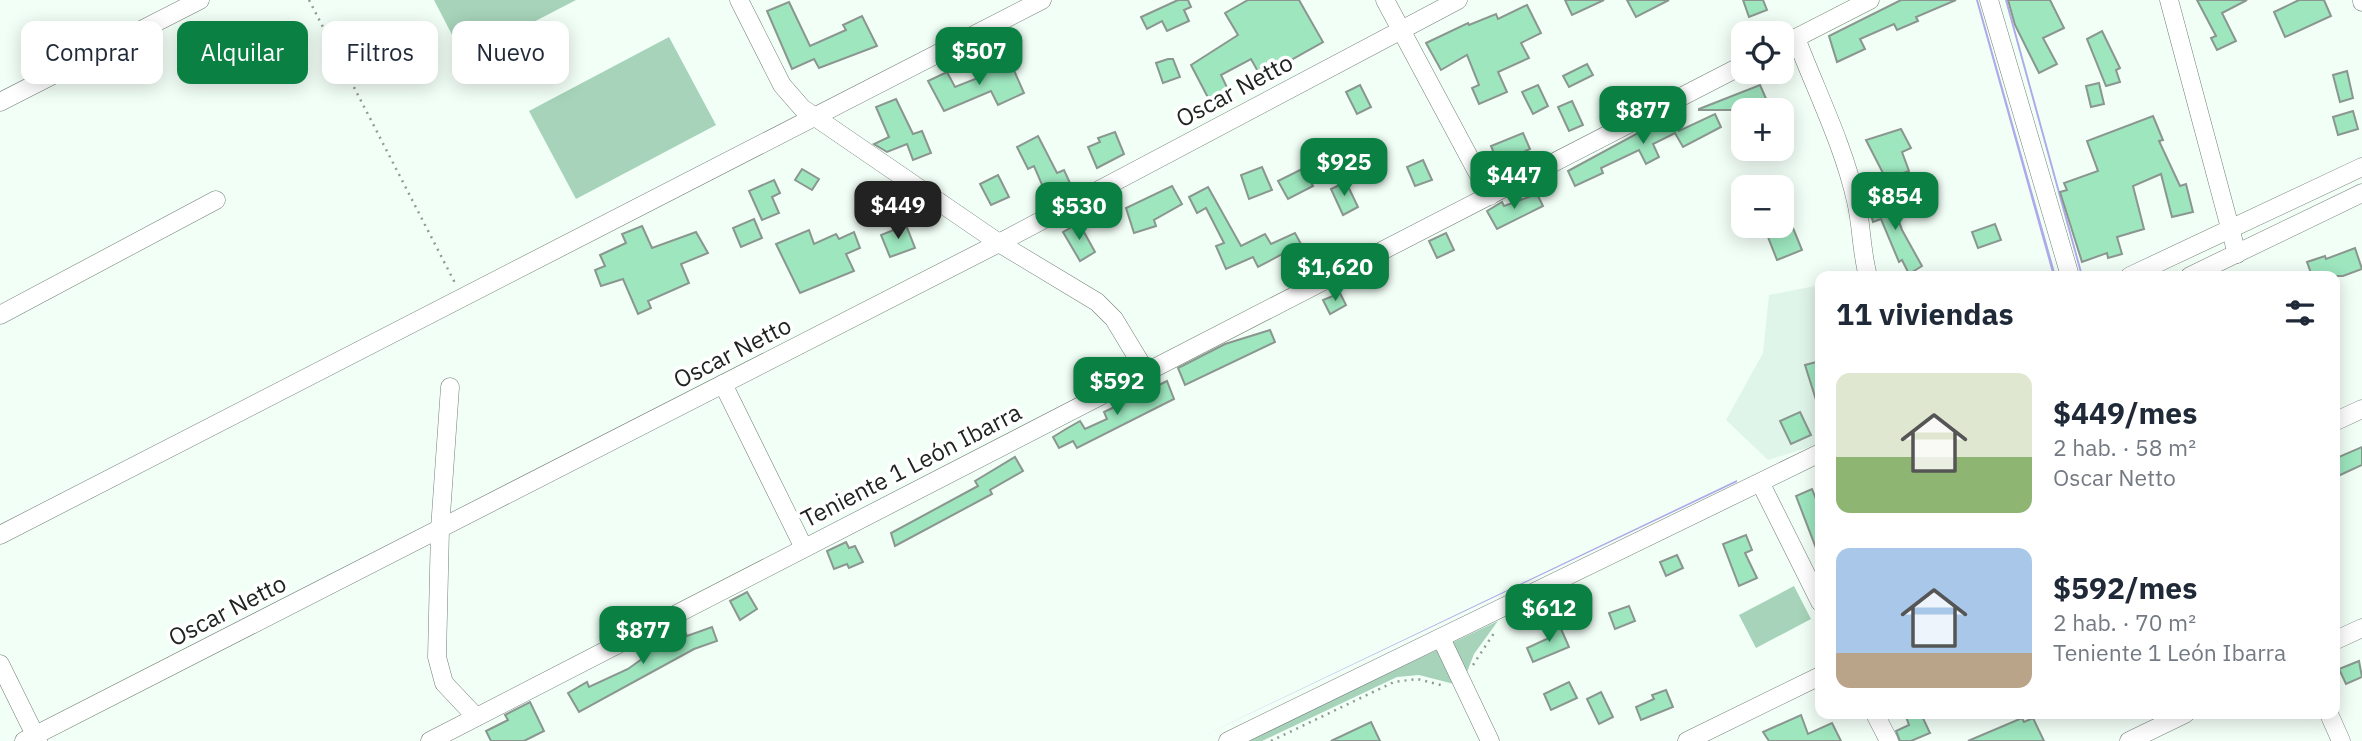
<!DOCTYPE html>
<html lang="es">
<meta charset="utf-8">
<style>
:root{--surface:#fff;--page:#f6f6f7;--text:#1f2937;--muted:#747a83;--accent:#0b8043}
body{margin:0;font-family:"IBM Plex Sans",sans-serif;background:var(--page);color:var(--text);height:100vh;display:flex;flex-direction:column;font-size:26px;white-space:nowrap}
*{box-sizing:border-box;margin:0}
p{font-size:23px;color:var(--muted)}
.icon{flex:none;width:38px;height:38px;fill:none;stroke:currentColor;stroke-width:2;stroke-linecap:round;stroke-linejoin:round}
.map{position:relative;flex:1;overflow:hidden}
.side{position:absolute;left:1815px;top:271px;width:525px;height:448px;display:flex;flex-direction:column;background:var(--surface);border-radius:14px;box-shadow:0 4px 18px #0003}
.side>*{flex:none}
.top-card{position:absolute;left:21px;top:21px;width:665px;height:63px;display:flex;gap:14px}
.tools{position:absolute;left:1731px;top:21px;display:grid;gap:14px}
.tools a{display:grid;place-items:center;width:63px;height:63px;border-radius:14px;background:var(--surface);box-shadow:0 4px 18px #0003;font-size:35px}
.price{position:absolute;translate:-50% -60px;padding:0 16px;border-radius:14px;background:var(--accent);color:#fff;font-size:23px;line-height:46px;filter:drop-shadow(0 2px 4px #0008)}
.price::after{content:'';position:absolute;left:50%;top:42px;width:21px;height:16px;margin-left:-10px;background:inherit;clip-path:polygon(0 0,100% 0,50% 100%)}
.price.active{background:#222;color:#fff}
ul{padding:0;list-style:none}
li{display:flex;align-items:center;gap:21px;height:175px;padding:0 21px}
li span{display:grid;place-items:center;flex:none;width:196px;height:140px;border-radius:14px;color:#555}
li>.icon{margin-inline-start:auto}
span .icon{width:84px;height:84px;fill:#fffc;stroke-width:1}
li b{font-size:30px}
h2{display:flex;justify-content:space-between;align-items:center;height:84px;padding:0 21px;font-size:30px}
.chip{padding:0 24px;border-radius:14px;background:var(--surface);box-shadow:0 4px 18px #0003;font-size:24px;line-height:63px}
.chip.active{background:var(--accent);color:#fff}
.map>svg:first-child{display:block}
</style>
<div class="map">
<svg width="2362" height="741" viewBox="0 0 2362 741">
<rect width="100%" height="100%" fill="#f2fff7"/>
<path fill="#e0f5e9" d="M1820,285v159l-52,16 -42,-40 37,-67 6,-58z"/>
<g fill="#a6d3b9">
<path d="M434,0h142l-112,58z"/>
<path d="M669,37l47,88 -140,74 -47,-88z"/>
<path d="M1794,586l17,33 -55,29 -17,-33z"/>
<path d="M1498,621l-24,33 -7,18 -13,12 -35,-9 -22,2 -135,64h-16z"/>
</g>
<g fill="#aea9e9">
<path d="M1976,0h2l78,276h-3z"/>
<path d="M2005,0h2l76,276h-2z"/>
<path d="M1737,480v2l-545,259z"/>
</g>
<g fill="#9de6be" stroke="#8a968f" stroke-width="2">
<path d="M1178,0h10l3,7 -7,3 5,11 -22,10 -5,-10 -15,8 -6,-12z"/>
<path d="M1248,0h51l24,42 -62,35 -10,-18 -30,16 13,27 -19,9 -24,-46 47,-30 -13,-22z"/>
<path d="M1565,0h39l-32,15z"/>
<path d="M1627,0h42l-33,17z"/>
<path d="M1743,0h20l4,10 -18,7z"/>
<path d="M1901,0h55l-40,17 2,4 -21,9 -3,-6 -34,15 5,10 -28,13 -8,-26z"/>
<path d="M2008,0h42l14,28 -21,10 14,26 -18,9 -24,-48z"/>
<path d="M2197,0h50l-25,13 14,28 -19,9 -6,-12 5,-2z"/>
<path d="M2299,0h25l7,16 -46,21 -11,-25z"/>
<path d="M789,2l21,44 36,-16 -3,-5 19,-9 15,30 -58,22 -5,-9 -22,10 -25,-58z"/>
<path d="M1527,5l14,28 -20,10 8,15 -31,14 9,20 -28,12 -7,-16 7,-3 -12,-30 -26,15 -15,-27 42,-20 1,2 27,-11 2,5z"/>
<path d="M2102,31l18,37 -4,2 4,12 -14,4 -19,-47z"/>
<path d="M1009,59l15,34 -26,12 -7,-14 -47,20 -16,-30 19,-9 8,15 28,-11 -1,-4z"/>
<path d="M1168,59h5l7,18 -17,6 -7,-20z"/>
<path d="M1587,64l6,11 -24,12 -6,-11z"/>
<path d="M2347,71l6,27 -13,4 -7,-27z"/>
<path d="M2099,83l5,21 -13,3 -5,-21z"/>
<path d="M1360,85l11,22 -14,7 -11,-22z"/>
<path d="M1538,85l10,21 -15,8 -11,-22z"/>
<path d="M1760,85l11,25h-72v-1z"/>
<path d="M896,99l17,35 9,-3 9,22 -18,7 -6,-16 -20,8 -13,-8 15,-7 -13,-30z"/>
<path d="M1572,101l11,24 -14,6 -11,-24z"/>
<path d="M2353,111l5,18 -20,6 -5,-18z"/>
<path d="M1715,114l6,13 -38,20 -8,-14 -22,11 6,13 -13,7 -7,-14 -38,18 2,5 -28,13 -7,-15 103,-56 8,16z"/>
<path d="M2153,116l10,24 -4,1 21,45 6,-2 7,28 -21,5 -11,-43 -28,12 11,43 -27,8 5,17 -14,4 -1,-5 -25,9 -22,-70 7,-2 -3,-7 34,-12 -11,-30z"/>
<path d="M1901,129l10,19 -9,4 7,19 -23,8 -20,-39z"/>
<path d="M1115,132l9,22 -27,14 -9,-21 12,-5 -2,-4z"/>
<path d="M1523,133l7,16 -32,14 -7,-17z"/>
<path d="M1038,136l19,37 7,-3 6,13 -24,11 -12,-28 -6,3 -11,-22z"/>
<path d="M1423,160l9,20 -17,6 -8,-19z"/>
<path d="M1262,167l10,23 -23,9 -8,-24z"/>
<path d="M1304,168l9,18 -25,13 -10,-18z"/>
<path d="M802,169l17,10 -7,11 -17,-10z"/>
<path d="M998,175l11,22 -18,8 -11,-21z"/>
<path d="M774,180l6,13 -8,4 7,16 -17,7 -13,-29z"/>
<path d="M1346,182l12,25 -15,8 -12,-26z"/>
<path d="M1172,186l10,18 -28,16 2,6 -22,7 -8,-25z"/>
<path d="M1208,187l33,59 24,-12 6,10 24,-11 6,11 -43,23 -5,-10 -27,12 -10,-23 8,-3 -18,-35 -9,5 -8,-16z"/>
<path d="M1537,194l6,12 -46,23 -10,-18 15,-9 2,4z"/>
<path d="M1890,195l12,35 20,36 -13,8 -7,-14 -3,2 -18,-43 -8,3 -3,-11 -2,-8z"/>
<path d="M754,219l8,19 -21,9 -8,-19z"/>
<path d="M1079,223l16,29 -15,9 -17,-29z"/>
<path d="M1995,224l6,16 -23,8 -6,-16z"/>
<path d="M906,225l9,23 -25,9 -9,-22z"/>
<path d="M642,226l10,22 44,-16 12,21 -27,11 8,19 -41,18 3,7 -13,6 -15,-35 -22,7 -6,-16 10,-4 -5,-11 26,-12 -4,-9z"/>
<path d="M1793,228l9,22 -25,10 -9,-23z"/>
<path d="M809,230l5,14 22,-10 3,5 15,-7 6,16 -14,6 8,17 -54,22 -24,-49z"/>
<path d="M1446,233l8,17 -17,8 -8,-17z"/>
<path d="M2355,248l7,21 -19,7h-31l-5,-14 18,-6 1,3z"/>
<path d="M1340,293l6,12 -16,9 -7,-14z"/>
<path d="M1270,330l5,12 -90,43 -7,-17 47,-24z"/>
<path d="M1820,361v41l-3,1 -12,-38z"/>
<path d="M1167,381l7,18 -97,49 -4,-7 -14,7 -6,-11 13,-8 14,-8 5,8 22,-10 -3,-7z"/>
<path d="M1800,412l11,23 -20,9 -11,-23z"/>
<path d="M2362,447v18l-24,11 -4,-17z"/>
<path d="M1015,457l8,14 -33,19 2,4 -97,52 -4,-13 87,-47 -3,-5z"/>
<path d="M1812,489l8,20 -1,47 -23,-60z"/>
<path d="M1746,535l6,15 -7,3 12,25 -18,8 -16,-42z"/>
<path d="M846,542l3,6 6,-2 8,16 -14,6 -2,-4 -13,5 -7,-18z"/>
<path d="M1677,555l6,13 -17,8 -6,-14z"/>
<path d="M747,592l10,17 -17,11 -10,-19z"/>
<path d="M1629,606l6,15 -20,8 -6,-16z"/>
<path d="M1558,622l11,25 -36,15 -6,-14 22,-10 -5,-10z"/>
<path d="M712,627l5,14 -23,8 -115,63 -11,-19 19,-11 2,5 39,-18 18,-13 -5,-11 18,-9 3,6 22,-12 3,6z"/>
<path d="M2359,661l3,16 -16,7 -7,-15z"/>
<path d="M1569,682l8,16 -26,12 -7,-16z"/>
<path d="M1666,690l7,17 -32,13 -5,-13 18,-8 -2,-4z"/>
<path d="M1601,692l12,25 -14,7 -12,-25z"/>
<path d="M530,702l14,29 -20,10h-33l-5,-10 22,-11 -3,-5z"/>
<path d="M1905,714h16l9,19 -19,8h-11l-4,-10 13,-6z"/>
<path d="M1801,715l7,19 24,-11 9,18h-72l-6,-9z"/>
<path d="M2022,718l2,4 9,-4 11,23h-76z"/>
<path d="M1371,722l9,19h-49z"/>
</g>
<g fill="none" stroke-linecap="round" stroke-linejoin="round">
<defs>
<g id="minor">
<path d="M739,0l43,85 20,23 197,135 98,59 17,17 32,53"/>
<path d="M1385,0l105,196"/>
<path d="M1989,0l81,276"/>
<path d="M2169,0l68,254"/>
<path d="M2362,0v2"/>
<path d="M1796,38c21,55 47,106 60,163 6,25 5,50 12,75"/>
<path d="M1782,45l88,-45"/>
<path d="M0,102l200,-102"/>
<path d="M2130,276l232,-109"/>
<path d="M2190,276l172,-83"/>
<path d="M0,315l216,-115"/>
<path d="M723,384l81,164"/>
<path d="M450,387l-10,142 -3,128 7,26 32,34"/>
<path d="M2334,422l28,-13"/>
<path d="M1761,484l59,118"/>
<path d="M0,535l1042,-535"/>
<path d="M1441,638l49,103"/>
<path d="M2334,641l28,-13"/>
<path d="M0,664l38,77"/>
<path d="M1875,714l14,27"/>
<path d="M2329,714l12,27"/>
<path d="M24,741l975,-498 459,-243"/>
<path d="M430,741l1313,-676"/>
<path d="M1228,741l592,-288"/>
<path d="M1687,741l133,-65"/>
<path d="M2129,741l56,-27"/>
</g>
</defs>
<use href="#minor" stroke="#737f78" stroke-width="19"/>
<g stroke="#919b95" stroke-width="2.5" stroke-dasharray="2 5" stroke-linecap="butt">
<path d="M309,0l146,283"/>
<path d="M1473,665l23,-35"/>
<path d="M1271,741l123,-59 23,-3 28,7"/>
</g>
<use href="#minor" stroke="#fff" stroke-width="18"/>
</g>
<g text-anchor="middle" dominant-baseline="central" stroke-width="7" stroke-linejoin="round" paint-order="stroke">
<g font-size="24" fill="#202522" stroke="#fff">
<text transform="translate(1234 90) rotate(-28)">Oscar Netto</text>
<text transform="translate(732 352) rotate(-27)">Oscar Netto</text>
<text transform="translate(911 465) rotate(-27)">Teniente 1 León Ibarra</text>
<text transform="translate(227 610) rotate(-27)">Oscar Netto</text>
</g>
</g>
</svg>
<div class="tools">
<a><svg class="icon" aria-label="locate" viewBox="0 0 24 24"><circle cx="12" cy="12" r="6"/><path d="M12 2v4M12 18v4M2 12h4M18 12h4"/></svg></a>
<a>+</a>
<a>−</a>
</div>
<b class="price" style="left:979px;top:87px">$507</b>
<b class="price" style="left:1643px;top:146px">$877</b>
<b class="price" style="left:1344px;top:198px">$925</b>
<b class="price" style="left:1514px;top:211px">$447</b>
<b class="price" style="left:1895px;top:232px">$854</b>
<b class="price active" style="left:898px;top:241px">$449</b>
<b class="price" style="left:1079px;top:242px">$530</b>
<b class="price" style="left:1335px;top:303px">$1,620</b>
<b class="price" style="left:1117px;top:417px">$592</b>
<b class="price" style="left:1549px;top:644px">$612</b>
<b class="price" style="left:643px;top:666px">$877</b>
<div class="top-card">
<a class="chip">Comprar</a>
<a class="chip active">Alquilar</a>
<a class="chip">Filtros</a>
<a class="chip">Nuevo</a>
</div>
<section class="side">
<h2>11 viviendas<svg class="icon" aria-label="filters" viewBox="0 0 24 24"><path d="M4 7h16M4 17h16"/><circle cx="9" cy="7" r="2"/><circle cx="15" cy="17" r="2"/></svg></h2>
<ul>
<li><span style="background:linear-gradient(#dfe7d0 60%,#8fb573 0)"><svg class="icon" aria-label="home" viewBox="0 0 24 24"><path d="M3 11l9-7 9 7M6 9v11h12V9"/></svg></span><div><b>$449/mes</b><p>2 hab. · 58 m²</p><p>Oscar Netto</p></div></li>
<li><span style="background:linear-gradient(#a9c7e8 75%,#b9a48a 0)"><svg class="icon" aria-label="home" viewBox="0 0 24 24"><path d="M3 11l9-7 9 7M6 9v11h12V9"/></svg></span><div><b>$592/mes</b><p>2 hab. · 70 m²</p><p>Teniente 1 León Ibarra</p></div></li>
</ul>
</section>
</div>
